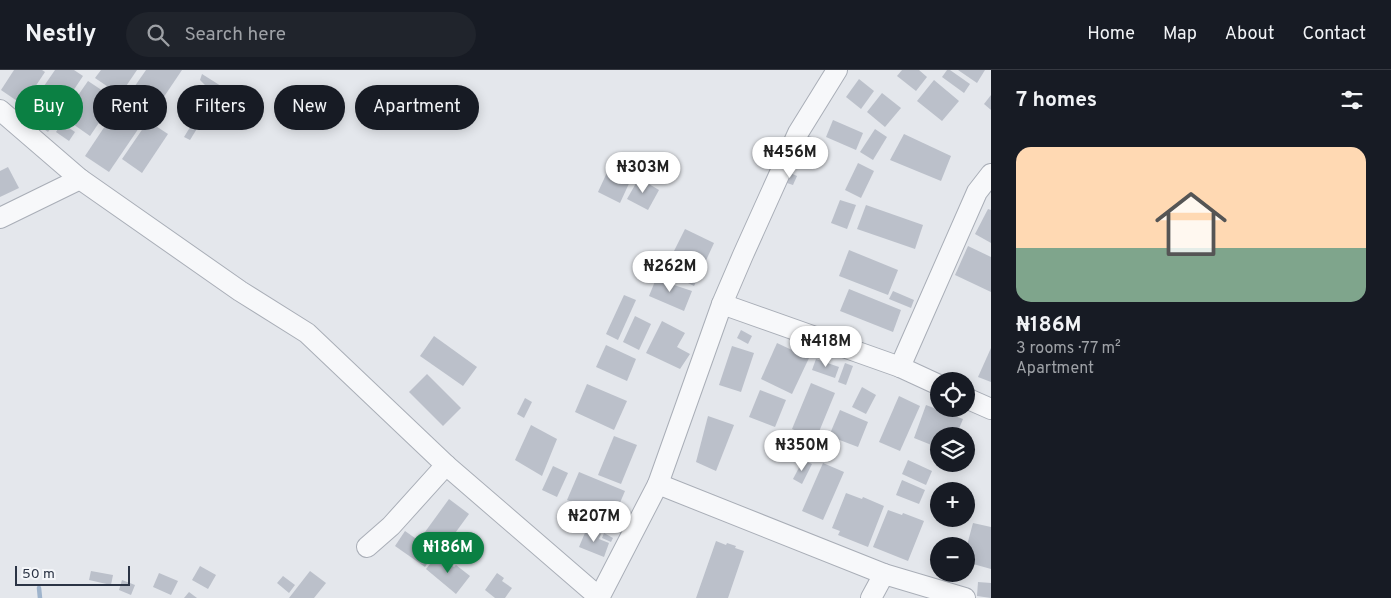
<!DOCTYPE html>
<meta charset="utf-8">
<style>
:root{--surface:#171b24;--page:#20242c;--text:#f1f3f6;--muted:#9ea1a6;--line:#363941;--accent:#0b8043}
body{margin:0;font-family:Overpass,sans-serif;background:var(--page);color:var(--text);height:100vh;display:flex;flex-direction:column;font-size:19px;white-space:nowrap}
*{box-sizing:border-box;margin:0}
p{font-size:16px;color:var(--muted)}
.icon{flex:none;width:28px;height:28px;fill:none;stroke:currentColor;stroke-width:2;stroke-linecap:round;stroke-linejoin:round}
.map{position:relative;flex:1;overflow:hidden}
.side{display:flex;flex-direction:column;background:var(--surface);width:400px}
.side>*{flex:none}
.top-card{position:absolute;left:15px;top:15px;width:475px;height:45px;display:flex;gap:10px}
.fabs{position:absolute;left:930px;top:302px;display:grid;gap:10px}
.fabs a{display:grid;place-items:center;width:45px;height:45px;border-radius:50%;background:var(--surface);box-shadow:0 2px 12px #0003;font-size:25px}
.scale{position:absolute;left:15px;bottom:12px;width:115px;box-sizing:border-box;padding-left:5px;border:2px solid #2b3445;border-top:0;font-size:14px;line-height:18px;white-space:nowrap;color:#2b3445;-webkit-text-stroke:4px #f4f6f9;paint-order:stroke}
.price{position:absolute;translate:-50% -42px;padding:0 11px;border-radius:18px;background:#fff;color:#222;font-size:16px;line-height:32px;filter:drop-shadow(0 1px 2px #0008)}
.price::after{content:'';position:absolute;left:50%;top:30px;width:15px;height:11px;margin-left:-8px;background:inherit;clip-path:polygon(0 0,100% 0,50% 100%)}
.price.active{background:var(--accent);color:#fff}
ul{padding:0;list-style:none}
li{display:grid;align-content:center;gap:10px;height:265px;padding:0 25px}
li span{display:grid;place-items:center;height:155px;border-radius:15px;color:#555}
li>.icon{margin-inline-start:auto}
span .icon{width:90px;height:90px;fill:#fffc;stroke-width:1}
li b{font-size:21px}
h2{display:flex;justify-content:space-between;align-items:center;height:60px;padding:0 25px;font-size:21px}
.chip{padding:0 18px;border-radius:22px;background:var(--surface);box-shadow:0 2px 12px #0003;font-size:18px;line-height:45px}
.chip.active{background:var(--accent);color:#fff}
header{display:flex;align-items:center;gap:30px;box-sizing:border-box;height:70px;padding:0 25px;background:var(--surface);border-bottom:1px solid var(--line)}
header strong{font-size:24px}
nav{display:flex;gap:28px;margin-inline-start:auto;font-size:18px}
.search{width:350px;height:45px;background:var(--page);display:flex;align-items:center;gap:12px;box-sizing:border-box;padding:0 18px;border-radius:28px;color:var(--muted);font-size:19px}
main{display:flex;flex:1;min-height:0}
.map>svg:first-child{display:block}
</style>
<header>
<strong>Nestly</strong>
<div class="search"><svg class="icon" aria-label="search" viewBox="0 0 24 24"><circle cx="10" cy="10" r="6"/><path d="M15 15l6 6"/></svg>Search here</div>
<nav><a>Home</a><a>Map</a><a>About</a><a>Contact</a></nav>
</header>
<main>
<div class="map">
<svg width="991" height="528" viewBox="0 0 991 528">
<rect width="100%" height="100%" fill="#e4e7ec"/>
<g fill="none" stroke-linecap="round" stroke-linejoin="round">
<path stroke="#9fb4cc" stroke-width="4.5" d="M39,518l1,10"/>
</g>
<g fill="#bbc0ca">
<path d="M14,0h28l3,2 -22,33 -22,-15z"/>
<path d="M55,0h19l9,6 -30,45 -22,-16z"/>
<path d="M101,0h36l-17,25 -25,-17z"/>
<path d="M146,0h36l-29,43 -25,-17z"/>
<path d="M902,0h17l8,7 -11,14 -19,-15z"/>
<path d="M947,0h3l20,14 -6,9 -22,-16z"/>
<path d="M958,0h27l-8,13z"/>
<path d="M202,4l19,12 -21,33 -8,-3 18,-26 -10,-10z"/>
<path d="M859,9l15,12 -13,18 -15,-12z"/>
<path d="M934,10l25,21 -17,20 -25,-20z"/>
<path d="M88,11l27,18 -25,37 -27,-19z"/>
<path d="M882,23l19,15 -16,19 -18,-15z"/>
<path d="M991,25v15l-7,-6z"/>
<path d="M119,35l24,17 -34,50 -24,-16z"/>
<path d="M42,47l11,8 -5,7 -11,-8z"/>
<path d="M833,50l30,13 -7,17 -30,-13z"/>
<path d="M148,51l20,13 -26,39 -20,-14z"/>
<path d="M62,53l13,9 -6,9 -13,-9z"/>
<path d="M192,54l6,3 -8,13 -6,-3z"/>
<path d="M875,59l12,8 -14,23 -13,-8z"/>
<path d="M904,64l47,22 -10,25 -51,-21z"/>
<path d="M805,65l10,3 -2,8 -11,-2z"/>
<path d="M858,93l16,8 -13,27 -16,-8z"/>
<path d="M610,96l22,11 -12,26 -22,-11z"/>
<path d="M8,97l11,21 -19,9v-26z"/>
<path d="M788,102l9,4 -4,9 -9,-3z"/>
<path d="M639,108l20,12 -11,20 -21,-11z"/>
<path d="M840,130l16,5 -9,24 -16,-6z"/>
<path d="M866,135l57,20 -8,24 -58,-20z"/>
<path d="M988,139l3,1v33l-16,-9z"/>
<path d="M685,159l29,14 -11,24 -30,-14z"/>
<path d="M968,176l23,11v35l-36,-17z"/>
<path d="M849,180l49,20 -10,25 -49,-19z"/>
<path d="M673,188l28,14 -7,14 -28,-14z"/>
<path d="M658,204l13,6v4l21,7 -8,20 -35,-15z"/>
<path d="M849,219l52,21 -8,22 -53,-21z"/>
<path d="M893,221l21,9 -3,8 -22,-9z"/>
<path d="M624,225l12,5 -18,40 -12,-6z"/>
<path d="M635,246l16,8 -12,26 -16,-8z"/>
<path d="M662,251l23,12 -8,14 13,7 -10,15 -34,-16z"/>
<path d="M741,260l11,6 -4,8 -11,-6z"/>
<path d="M434,266l43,31 -14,19 -43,-30z"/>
<path d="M777,273l32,15 -17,36 -31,-15z"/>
<path d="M606,275l30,14 -9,22 -31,-14z"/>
<path d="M732,276l22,7 -13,39 -22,-7z"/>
<path d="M991,278v34l-13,-5z"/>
<path d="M816,289l23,8 -4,11 -23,-8z"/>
<path d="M845,293l8,3 -7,19 -8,-3z"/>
<path d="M427,304l34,34 -18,18 -34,-34z"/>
<path d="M811,313l24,10 -19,46 -24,-10z"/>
<path d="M587,314l40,17 -13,29 -39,-18z"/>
<path d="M862,317l14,8 -10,19 -14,-7z"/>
<path d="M760,320l26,10 -11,27 -26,-10z"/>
<path d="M899,326l21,10 -20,45 -21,-9z"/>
<path d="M525,328l7,4 -8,16 -7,-4z"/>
<path d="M926,335l37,14 -7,17h-17v12l-25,-10z"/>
<path d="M840,340l28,12 -10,25 -29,-11z"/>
<path d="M708,346l26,9 -18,46 -20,-9z"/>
<path d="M531,355l26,14 -15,37 -27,-16z"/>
<path d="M614,366l23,9 -16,39 -23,-9z"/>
<path d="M803,390l9,4 -10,20 -9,-5z"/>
<path d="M908,390l24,11 -6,14 -24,-11z"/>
<path d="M823,393l21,9 -21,48 -21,-9z"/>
<path d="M553,396l15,7 -11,24 -15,-7z"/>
<path d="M579,402l46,19 -12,28 -46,-19z"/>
<path d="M902,410l23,10 -6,14 -23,-9z"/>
<path d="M846,423l16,6 1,-2 21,9 -16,41 -30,-12 2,-4 -8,-3z"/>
<path d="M449,429l20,15 -24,33 -20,-15z"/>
<path d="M888,440l14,5 1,-2 21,8 -16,40 -35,-14z"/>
<path d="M973,453l18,4v42l-25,-7v-13z"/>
<path d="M587,458l14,6 -2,5 10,4 -5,14 -25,-10z"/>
<path d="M405,461l30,21 -10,15 -30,-21z"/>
<path d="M604,463l9,5 -2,4 -9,-4z"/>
<path d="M716,471l10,4 1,-2 9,3 -1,2 9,3 -16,47h-32z"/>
<path d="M438,484l16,13 2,-2 14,11 -14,18 -30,-25z"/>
<path d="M200,496l16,9 -8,14 -16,-9z"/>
<path d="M91,501l22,4 -2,10 -22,-5z"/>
<path d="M310,501l16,12 -12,15h-25z"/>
<path d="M159,503l19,8 -7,14 -18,-8z"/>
<path d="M497,503l7,5 -2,3 10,7 -7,10h-10l-10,-8z"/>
<path d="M283,506l12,9 -6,8 -12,-10z"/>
<path d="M122,510l13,5 -4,10 -12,-5z"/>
<path d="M978,512l13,1v15l-14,-2z"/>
<path d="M189,522l8,6h-13z"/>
</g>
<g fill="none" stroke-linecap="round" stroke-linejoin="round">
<defs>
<g id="minor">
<path d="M0,40l80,69 160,112 67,42 139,132 154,133"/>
<path d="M0,148l80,-39"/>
<path d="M722,234l178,63 39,18"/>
<path d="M900,297l77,-175 14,-18"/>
<path d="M966,328l25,11"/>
<path d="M658,414l226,90"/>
<path d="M367,477l24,-21 55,-61"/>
<path d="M599,528l59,-114 64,-180 21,-49 55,-122 39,-63"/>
<path d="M871,528l13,-24 81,24"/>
</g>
</defs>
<use href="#minor" stroke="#a9aeb7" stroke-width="22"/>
<use href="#minor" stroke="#f7f8fa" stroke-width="20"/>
</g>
</svg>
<div class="fabs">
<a><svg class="icon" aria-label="locate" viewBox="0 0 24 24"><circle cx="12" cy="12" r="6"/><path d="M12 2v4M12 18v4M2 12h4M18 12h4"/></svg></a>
<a><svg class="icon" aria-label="layers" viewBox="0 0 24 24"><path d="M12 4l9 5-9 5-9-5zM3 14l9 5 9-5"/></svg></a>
<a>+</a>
<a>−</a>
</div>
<div class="scale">50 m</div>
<b class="price" style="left:790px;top:109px">₦456M</b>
<b class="price" style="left:643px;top:124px">₦303M</b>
<b class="price" style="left:670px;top:223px">₦262M</b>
<b class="price" style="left:826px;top:298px">₦418M</b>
<b class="price" style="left:802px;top:402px">₦350M</b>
<b class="price" style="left:594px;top:473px">₦207M</b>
<b class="price active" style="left:448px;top:504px">₦186M</b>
<div class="top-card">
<a class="chip active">Buy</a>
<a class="chip">Rent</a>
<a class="chip">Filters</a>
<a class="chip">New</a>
<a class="chip">Apartment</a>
</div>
</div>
<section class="side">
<h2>7 homes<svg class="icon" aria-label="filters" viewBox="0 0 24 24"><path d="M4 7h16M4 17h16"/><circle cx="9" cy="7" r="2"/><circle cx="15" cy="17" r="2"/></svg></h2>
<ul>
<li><span style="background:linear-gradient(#ffd9b3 65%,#7fa58c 0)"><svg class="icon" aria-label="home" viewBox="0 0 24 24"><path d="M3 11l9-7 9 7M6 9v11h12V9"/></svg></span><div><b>₦186M</b><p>3 rooms · 77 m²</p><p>Apartment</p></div></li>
</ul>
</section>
</main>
